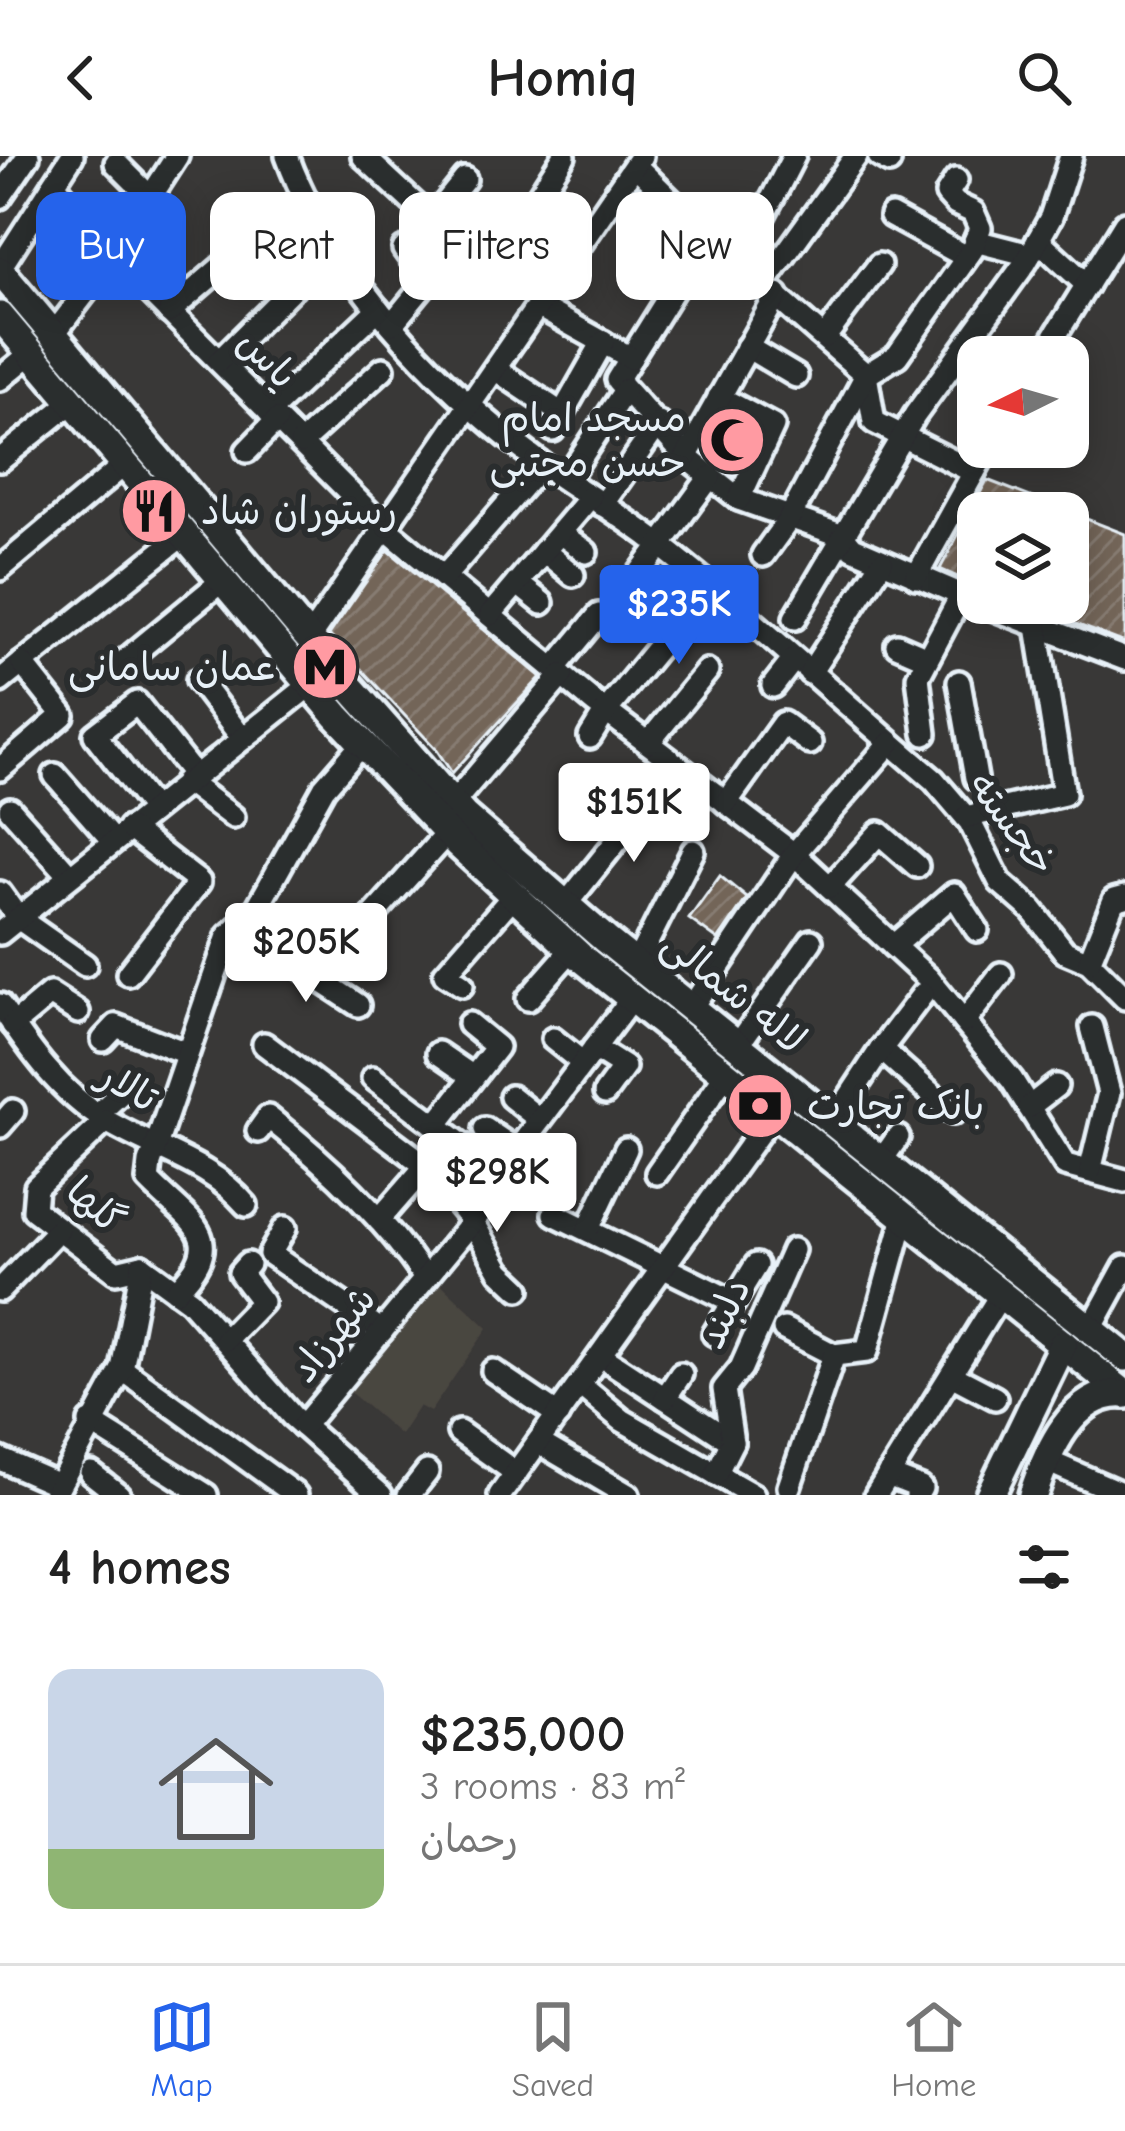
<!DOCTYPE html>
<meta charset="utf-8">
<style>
:root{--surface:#fff;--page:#f2f2f2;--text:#222;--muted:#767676;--line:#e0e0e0;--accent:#2563eb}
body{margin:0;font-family:"Comic Neue","Playpen Sans Arabic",sans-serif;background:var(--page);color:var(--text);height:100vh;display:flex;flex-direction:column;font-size:45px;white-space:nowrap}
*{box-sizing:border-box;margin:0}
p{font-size:39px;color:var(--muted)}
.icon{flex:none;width:66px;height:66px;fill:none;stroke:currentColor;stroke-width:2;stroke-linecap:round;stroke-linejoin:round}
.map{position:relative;height:1339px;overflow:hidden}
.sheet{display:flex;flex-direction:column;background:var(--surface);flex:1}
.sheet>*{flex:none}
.top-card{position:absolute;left:36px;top:36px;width:1053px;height:108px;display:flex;gap:24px}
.needle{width:78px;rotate:265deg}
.buttons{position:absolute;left:957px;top:180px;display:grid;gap:24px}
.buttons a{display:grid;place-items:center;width:132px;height:132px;border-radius:24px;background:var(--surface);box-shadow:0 6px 30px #0003;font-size:60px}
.price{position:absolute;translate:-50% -102px;padding:0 27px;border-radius:12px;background:#fff;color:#222;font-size:39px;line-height:78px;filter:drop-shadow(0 3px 6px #0008)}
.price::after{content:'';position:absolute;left:50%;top:72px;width:36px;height:27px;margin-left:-18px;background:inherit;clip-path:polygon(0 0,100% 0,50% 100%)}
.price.selected{background:var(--accent);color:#fff}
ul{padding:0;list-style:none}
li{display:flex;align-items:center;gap:36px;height:300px;padding:0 48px}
li span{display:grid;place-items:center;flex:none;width:336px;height:240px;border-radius:24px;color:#555}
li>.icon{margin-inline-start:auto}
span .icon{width:144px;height:144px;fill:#fffc;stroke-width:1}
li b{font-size:51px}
h2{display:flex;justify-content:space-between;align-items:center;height:144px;padding:0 48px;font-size:51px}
.chip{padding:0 42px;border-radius:24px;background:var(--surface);box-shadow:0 6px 30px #0003;font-size:42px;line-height:108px}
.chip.selected{background:var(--accent);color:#fff}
header{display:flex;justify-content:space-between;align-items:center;height:156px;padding:0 48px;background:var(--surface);font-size:54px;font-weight:800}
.tab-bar{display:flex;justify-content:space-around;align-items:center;height:168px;border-top:3px solid var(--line);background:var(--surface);font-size:33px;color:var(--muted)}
.tab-bar a{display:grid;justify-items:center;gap:6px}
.tab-bar .selected{color:var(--accent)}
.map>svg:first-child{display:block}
</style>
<header><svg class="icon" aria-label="back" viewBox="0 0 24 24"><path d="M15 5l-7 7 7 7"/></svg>Homiq<svg class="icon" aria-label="search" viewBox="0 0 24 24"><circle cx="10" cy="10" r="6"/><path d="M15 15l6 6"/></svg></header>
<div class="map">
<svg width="1125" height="1339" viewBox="0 0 1125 1339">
<defs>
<pattern id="building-hatch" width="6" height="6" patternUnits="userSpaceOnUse" patternTransform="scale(3)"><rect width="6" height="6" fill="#736559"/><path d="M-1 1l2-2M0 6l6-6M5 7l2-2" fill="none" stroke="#877c72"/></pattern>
</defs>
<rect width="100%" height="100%" fill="#393837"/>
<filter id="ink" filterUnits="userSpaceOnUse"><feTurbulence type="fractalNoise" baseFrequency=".00833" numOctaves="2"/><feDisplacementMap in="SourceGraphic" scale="24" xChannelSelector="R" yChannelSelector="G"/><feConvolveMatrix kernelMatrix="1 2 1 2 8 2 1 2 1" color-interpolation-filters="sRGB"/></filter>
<g filter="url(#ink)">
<path fill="#4a4641" d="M438,1125l50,47 -58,84 -11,-6 -19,29 -50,-43z"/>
<g fill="url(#building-hatch)" stroke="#e8f1f8" stroke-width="3">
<path d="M725,261l28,16 -20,42 -28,-22z"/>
<path d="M987,324l138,54v109l-104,-40h47v-90h-90v73l-38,-17z"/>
<path d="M388,394l153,127 -89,96 -16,-24 -107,-114z"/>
<path d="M720,720l27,22 -29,42 -29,-21z"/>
</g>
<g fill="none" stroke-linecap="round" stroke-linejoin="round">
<defs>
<g id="minor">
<path d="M287,0c43,118 151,231 251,305 37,27 77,50 113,77 98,76 189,162 283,242l36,42 30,60 32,28 33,42 24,10 36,36"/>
<path d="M363,0l95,88 88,50"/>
<path d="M879,0l10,6"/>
<path d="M116,7l34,34"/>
<path d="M635,9l72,71 159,139 8,47 100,50"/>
<path d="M54,28l59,71 272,273 210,175 199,151 134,124 84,102 53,85 60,16"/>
<path d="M0,41l28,-41"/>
<path d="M534,47l30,-47"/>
<path d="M891,60l75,41"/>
<path d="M432,64l33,-41"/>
<path d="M707,80l-90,144 69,77 53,42 104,37 10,12 125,54"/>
<path d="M1038,84l49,45"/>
<path d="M975,85l55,14"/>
<path d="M404,93l24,33"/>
<path d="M739,107l55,-107"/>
<path d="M0,112l72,-112"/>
<path d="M764,128l92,-128"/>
<path d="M538,150l93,52"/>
<path d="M169,156l133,-114"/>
<path d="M392,168l66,-80"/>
<path d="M53,179l55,-72 69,-107"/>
<path d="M825,181l54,-72"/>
<path d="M747,191l49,29"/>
<path d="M1042,201l83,-134"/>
<path d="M219,205l116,-115"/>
<path d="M495,213l67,45"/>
<path d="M0,223l31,-26"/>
<path d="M719,241l54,29 -34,73"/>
<path d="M269,256l109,-103"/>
<path d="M553,274l50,-88"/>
<path d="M301,287l82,-74"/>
<path d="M247,295l30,-31"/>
<path d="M686,301l91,-162"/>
<path d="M0,304l72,-58"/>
<path d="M566,324l59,-90"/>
<path d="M602,349l57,-82"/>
<path d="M560,377l26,19"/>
<path d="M544,395l29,24"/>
<path d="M763,399l26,-36 77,-144 31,-19 75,-106 8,-22 -7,-16 -17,-8 -9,-10 9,-14"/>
<path d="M0,413l125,-105"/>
<path d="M444,421l98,-113"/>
<path d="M916,421l72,-130"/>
<path d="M634,425l76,-104"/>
<path d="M517,427l25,20"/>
<path d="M979,447l146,56"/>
<path d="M490,459l100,-118"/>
<path d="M795,462l120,-203 111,-153 25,-45 20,-61"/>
<path d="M309,482l332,-482"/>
<path d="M897,489l30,13"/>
<path d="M117,511l106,-87"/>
<path d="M554,513l45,-54"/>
<path d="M810,517l72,-111"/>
<path d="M198,524l44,58"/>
<path d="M0,525l184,-147"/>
<path d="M959,526l17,96"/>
<path d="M773,530l21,-27"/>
<path d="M925,578l-7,-57 43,-81"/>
<path d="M590,581l16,-26 102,-124"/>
<path d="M648,587l59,-72"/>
<path d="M0,613l63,-54 -41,-52"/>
<path d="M55,619l58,66"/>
<path d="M186,625l47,36"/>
<path d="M460,639l102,-120"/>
<path d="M726,647l57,-80 27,20"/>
<path d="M10,653l60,67"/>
<path d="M153,653l-58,-74 42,-32 57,72"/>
<path d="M966,661l98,-23 -27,-168"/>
<path d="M830,731l49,-54 38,33"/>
<path d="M0,737l18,25 67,47"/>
<path d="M566,748l91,-113"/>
<path d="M0,777l310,-248"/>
<path d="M893,790l61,-52 23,36"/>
<path d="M285,801l73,48"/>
<path d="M1089,806l25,-62 11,-3"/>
<path d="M636,808l57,-113"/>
<path d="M128,818l71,-92 -70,-54"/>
<path d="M317,822l131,-146"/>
<path d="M462,829l-17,-11 69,-79"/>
<path d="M528,843l44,-50"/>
<path d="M0,849c29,44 60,88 105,115 49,30 103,41 141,85"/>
<path d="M691,852l103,-154 96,-111"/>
<path d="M964,866l37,-48"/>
<path d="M13,869l37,-31 28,18"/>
<path d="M553,883l30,24"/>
<path d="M103,884l13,-14 70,27"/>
<path d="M264,888l162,122 46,55 28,50 19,18"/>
<path d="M738,889l73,-104"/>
<path d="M594,892l30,19 -19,26"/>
<path d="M881,893l72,64"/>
<path d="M438,897l35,24"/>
<path d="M373,922l129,97"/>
<path d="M511,941l29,23"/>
<path d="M1029,951l27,-21"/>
<path d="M97,959l25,-23"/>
<path d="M106,965l-70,66 -2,23 82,62 26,-6"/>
<path d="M833,966l48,-73 42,-55"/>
<path d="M436,969l61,-78 -28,-23"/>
<path d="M0,970l13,-15"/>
<path d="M485,973l59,40"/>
<path d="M258,975l10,-14c59,47 115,99 157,161"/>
<path d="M528,980l26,19"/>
<path d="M881,1005l17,-24"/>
<path d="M1090,1015l19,-78 -17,-66"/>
<path d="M657,1017l69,-99"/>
<path d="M554,1058l180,88"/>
<path d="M379,1064l47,-54"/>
<path d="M285,1072l-15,26 112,77"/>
<path d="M588,1073l38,-80"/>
<path d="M142,1110l48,35 102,115 89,79"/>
<path d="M0,1134l59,-61"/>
<path d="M176,1135c55,-55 13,-68 -28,-111l2,-17 78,-227 28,-26 68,-122 39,-45"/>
<path d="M784,1173l50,26"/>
<path d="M1091,1173l34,-62"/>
<path d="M714,1178l42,-69"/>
<path d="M225,1184l37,-38 -22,-29 8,-9"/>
<path d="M601,1200l131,86"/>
<path d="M122,1213l174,126"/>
<path d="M493,1215l65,44"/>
<path d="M951,1219l44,23"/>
<path d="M580,1229l42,35 131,75"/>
<path d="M665,1242l16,-24"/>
<path d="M90,1266l116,73"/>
<path d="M303,1270l175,-211 38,-63 116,-154"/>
<path d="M459,1276l57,41"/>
<path d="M538,1286l90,53"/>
<path d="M0,1303l59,26"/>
<path d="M1047,1305l78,34"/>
<path d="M91,1317l28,22"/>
<path d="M716,1318l16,-32 -8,-53 17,-21 52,-118"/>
<path d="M888,1319l33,13 -4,7"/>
<path d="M789,1331l45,-132 33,-4 37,-134"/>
<path d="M54,1339l68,-126 20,-103"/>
<path d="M409,1339l18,-23"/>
<path d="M500,1339l274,-383"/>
<path d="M876,1339l125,-201"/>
</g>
<g id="major">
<path d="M0,115l349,415 115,130 142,124 519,417"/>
<path d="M0,160l337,400 120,127 127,117 541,434"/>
<path d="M990,1339l73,-151"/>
<path d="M1033,1339c14,-43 40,-105 92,-101"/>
</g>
</defs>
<use href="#minor" stroke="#e8f1f8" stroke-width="30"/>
<use href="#major" stroke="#e8f1f8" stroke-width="36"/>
<use href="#minor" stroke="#2a2d2e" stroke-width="21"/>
<use href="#major" stroke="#2a2d2e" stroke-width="27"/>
</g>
</g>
<defs>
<symbol id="mosque-disc" viewBox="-11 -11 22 22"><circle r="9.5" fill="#ff9aa2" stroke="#2a2d2e"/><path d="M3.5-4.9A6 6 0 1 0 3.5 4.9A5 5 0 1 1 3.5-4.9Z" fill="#111"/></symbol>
<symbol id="restaurant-disc" viewBox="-11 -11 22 22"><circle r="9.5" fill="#ff9aa2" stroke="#2a2d2e"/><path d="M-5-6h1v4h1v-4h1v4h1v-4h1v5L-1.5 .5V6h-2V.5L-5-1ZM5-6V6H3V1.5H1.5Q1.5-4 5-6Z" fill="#111"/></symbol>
<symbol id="metro-disc" viewBox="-11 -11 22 22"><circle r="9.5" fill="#ff9aa2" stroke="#2a2d2e"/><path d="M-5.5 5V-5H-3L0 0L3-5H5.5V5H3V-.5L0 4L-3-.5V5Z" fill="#111"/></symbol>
<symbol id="bank-disc" viewBox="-11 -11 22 22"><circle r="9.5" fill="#ff9aa2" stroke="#2a2d2e"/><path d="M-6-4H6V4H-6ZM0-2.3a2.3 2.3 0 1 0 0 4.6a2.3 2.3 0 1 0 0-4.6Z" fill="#111"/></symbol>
</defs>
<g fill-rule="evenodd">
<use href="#mosque-disc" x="694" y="246" width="76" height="76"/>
<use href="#restaurant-disc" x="116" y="317" width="76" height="76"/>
<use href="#metro-disc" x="287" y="473" width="76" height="76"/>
<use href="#bank-disc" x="722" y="912" width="76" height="76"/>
</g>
<g text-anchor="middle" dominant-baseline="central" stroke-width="12" stroke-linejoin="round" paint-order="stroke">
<g font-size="39" fill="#e8f1f8" stroke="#2a2d2e">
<text transform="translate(267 203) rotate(45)">یاس</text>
<text transform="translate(1012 668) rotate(53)">خجسته</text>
<text transform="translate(734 836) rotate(39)">لاله شمالی</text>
<text transform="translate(128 931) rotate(30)">تالار</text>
<text transform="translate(95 1050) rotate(42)">گلها</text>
<text transform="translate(724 1157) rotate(-65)">دلبند</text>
<text transform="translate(333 1178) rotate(-51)">شهرزاد</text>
</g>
<g font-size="39" fill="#e8f1f8" stroke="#2a2d2e" text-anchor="end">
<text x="686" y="262">مسجد امام<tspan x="686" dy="45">حسن مجتبی</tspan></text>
<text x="201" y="355" text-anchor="start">رستوران شاد</text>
<text x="278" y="511">عمان سامانی</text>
<text x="807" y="950" text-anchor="start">بانک تجارت</text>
</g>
</g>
</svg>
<div class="buttons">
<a><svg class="needle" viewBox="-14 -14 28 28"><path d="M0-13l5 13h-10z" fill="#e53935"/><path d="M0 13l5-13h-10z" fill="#767676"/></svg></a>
<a><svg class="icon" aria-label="layers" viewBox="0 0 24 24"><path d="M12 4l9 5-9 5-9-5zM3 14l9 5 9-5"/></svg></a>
</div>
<b class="price selected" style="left:679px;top:511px">$235K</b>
<b class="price" style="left:634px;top:709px">$151K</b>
<b class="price" style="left:306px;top:849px">$205K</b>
<b class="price" style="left:497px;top:1079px">$298K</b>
<div class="top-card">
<a class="chip selected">Buy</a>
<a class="chip">Rent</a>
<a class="chip">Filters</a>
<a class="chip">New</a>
</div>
</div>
<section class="sheet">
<h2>4 homes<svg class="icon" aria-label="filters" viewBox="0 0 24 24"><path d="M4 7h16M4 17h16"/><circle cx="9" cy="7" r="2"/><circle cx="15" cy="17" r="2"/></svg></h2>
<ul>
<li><span style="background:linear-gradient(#c9d6e8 75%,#8fb573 0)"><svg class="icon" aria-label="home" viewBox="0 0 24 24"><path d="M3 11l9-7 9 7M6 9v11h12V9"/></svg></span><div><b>$235,000</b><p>3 rooms · 83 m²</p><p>رحمان</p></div></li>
</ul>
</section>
<nav class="tab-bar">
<a class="selected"><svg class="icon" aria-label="map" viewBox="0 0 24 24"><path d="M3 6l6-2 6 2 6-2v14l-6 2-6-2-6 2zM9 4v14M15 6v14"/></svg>Map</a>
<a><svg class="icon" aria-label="saved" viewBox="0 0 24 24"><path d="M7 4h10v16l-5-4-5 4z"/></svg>Saved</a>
<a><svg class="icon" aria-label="home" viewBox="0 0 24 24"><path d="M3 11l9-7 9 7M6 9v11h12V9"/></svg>Home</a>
</nav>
